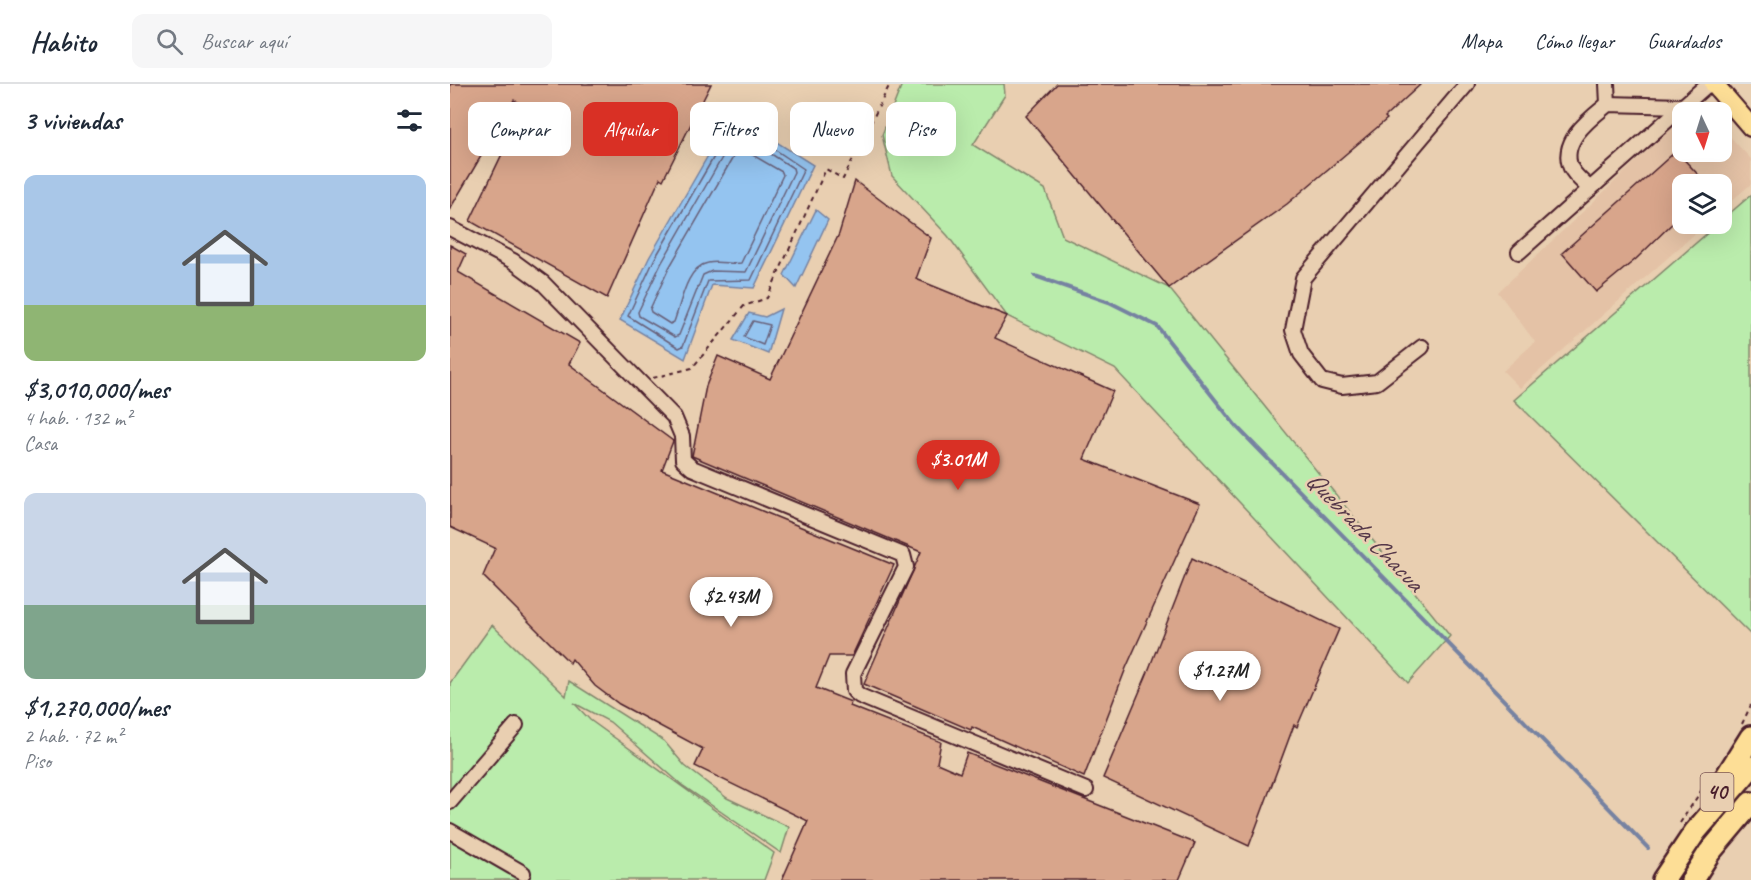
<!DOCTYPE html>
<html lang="es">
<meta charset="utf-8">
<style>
:root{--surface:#fff;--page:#f6f6f7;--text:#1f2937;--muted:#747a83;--line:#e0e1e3;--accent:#d93025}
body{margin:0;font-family:Caveat,sans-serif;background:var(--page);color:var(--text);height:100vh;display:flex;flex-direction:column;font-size:22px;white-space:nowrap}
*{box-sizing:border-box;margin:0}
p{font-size:20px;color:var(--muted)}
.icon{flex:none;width:33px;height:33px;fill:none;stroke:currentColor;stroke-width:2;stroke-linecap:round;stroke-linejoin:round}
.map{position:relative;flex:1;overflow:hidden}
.sheet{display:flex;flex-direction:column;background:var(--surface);width:450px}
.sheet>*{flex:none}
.banner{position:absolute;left:18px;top:18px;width:570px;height:54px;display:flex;gap:12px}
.needle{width:39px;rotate:176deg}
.fabs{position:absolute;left:1222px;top:18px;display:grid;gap:12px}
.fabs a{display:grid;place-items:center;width:60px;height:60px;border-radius:12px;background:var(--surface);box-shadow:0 6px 24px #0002;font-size:30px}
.price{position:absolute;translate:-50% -51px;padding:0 14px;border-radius:21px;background:#fff;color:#222;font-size:20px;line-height:39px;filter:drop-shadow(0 2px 3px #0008)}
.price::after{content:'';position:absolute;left:50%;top:36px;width:18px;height:14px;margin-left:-9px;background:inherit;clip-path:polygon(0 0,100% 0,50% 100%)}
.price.selected{background:var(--accent);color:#fff}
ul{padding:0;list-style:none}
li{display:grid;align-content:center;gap:12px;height:318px;padding:0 24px}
li span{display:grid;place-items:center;height:186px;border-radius:12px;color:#555}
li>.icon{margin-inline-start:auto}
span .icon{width:108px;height:108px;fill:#fffc;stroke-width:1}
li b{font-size:26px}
h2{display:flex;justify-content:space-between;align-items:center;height:72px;padding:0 24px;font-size:26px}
.tag{padding:0 21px;border-radius:12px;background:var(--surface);box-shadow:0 6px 24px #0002;font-size:21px;line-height:54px}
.tag.selected{background:var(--accent);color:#fff}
header{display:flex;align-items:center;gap:36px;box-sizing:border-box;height:84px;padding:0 30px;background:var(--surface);border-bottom:2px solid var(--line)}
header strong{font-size:28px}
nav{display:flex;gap:33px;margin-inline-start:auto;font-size:21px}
.search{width:420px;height:54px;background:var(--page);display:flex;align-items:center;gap:15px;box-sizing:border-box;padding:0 21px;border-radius:12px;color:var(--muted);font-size:22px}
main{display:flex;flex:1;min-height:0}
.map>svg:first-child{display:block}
</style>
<header>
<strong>Habito</strong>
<div class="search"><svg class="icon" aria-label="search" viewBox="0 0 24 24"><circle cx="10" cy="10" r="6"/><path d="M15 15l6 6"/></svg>Buscar aquí</div>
<nav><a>Mapa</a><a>Cómo llegar</a><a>Guardados</a></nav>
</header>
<main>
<section class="sheet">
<h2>3 viviendas<svg class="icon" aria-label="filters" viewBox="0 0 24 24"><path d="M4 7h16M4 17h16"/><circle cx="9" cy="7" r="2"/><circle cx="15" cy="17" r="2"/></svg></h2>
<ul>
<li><span style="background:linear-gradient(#a9c7e8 70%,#8fb573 0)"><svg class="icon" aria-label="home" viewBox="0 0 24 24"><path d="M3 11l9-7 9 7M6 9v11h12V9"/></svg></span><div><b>$3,010,000/mes</b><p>4 hab. · 132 m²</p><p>Casa</p></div></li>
<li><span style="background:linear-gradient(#c9d6e8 60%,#7fa58c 0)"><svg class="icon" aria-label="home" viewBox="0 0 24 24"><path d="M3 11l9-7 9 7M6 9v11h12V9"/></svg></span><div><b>$1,270,000/mes</b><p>2 hab. · 72 m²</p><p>Piso</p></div></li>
</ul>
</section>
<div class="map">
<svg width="1301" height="796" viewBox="0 0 1301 796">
<rect width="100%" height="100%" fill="#e9cfb1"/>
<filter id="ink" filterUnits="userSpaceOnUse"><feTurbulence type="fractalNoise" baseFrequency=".0167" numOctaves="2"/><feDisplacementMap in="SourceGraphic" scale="12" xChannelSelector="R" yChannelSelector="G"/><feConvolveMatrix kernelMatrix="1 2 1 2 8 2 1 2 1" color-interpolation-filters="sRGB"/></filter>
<g filter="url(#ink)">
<path fill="#e4c2a6" d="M1233,33v35h39v-24l29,31v25l-29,25v-25h-39v40h23l-186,164 -17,-17 32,-29 -37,-50z"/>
<g fill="#baecac" stroke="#82866c" stroke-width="1.5">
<path d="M452,0h102l1,11 -32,50 72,44 18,48 106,51 281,348 -42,47 -293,-314 -108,-53 -59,-80 -56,-60 -10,-41z"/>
<path d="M1301,111v440l-237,-235 204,-176h4v-4z"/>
<path d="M42,541l74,71 3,-15 95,60 21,25 42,32 62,29 -8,26 -99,-68 -72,-63 -36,-19 16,17 184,133 -10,27h-314v-197z"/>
</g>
<g fill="#94c4f0" stroke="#7682a1" stroke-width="1.5">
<path d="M282,30l81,51 -59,123 -42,-3 -27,74 -65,-39 29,-62z"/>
<path d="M366,126l12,10 -32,68 -12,-13z"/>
<path d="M331,225l-13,45 -35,-14 16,-27 16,4z"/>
</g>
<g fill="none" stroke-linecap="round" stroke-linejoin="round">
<g stroke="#68617a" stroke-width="1.5">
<path d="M283,40h4l67,45 -53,111 -43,1 -25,65 -4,2 -51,-32 26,-56z"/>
<path d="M290,50l53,34 1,4 -48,100 -34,-1 -9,4 -24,60 -4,2 -36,-21 -1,-4 23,-48 74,-129z"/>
<path d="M289,63l43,25 1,3 -42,88c-11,2 -22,-3 -33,0 -22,4 -27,41 -34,59l-4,2 -19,-12 -1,-3 19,-41z"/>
<path d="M303,237l17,4 -7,20 -19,-8z"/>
</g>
<path stroke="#7682a1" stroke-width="4" d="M585,192l74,26 48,24 79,100 412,422"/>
</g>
<g fill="#d8a58b" stroke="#4a1f2b" stroke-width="1.5">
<path d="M0,0h261l-48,96 -3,-2 -53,120 -137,-77 55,-115 -11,-6 -64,109z"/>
<path d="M607,0h364l-36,33 2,2 -100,85 -118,84 -143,-172z"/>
<path d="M1226,67l31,33h-24v29l-47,46 -40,33 -34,-39z"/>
<path d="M405,97l76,57 -15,41 91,37 -12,22 118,53 -29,68 116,45 -74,164 -42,109 -112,-50 -1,3 -107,-46 57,-132 -229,-96 14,-70 12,-30 52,23 69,-145z"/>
<path d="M0,161l16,9 -8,18 122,71 -11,21 104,77 -11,29 232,95 -42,91h-23l-13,32 35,14 -1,4 91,36 -4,21 23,10 7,-20 228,90 -16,37h-397l26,-59 -113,-55 8,-17 -84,-45 -24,-18 -23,-27 -2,4 -87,-87 12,-28 -45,-21z"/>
<path d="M742,474l147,71 -42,98 -3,-2 -45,121 -146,-68 44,-104z"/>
</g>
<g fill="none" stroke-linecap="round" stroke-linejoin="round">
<defs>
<g id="minor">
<path d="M1157,0l1,20"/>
<path d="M1140,105c-6,-6 -16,-14 -19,-21 -12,-27 20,-50 37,-64l75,2"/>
<path d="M0,144l63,33 30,22 131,134 8,19 1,24 9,8 211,87 3,12 -53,107 1,17 6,5 226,94"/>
<path d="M1069,168l189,-168"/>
<path d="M972,263l-45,35 -35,4 -20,-5 -21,-27 -8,-24 10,-52 164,-194"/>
<path d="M0,718l66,-77"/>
<path d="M0,747l73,42"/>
</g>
<path id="major" d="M1264,0l37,43"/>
<g id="highway">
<path d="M1271,701l30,-48"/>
<path d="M1213,796l32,-48 56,-65"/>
<path d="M1242,796l17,-27 42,-50"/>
</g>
</defs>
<use href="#minor" stroke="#4a1f2b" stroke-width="18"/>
<use href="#major" stroke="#4a1f2b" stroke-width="22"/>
<use href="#highway" stroke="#4a1f2b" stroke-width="26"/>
<g stroke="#4a1f2b" stroke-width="2" stroke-dasharray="4.5 4.5" stroke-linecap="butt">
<path d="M203,294l39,-10 52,-62 23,-8 59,-129 17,10 47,-95"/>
<path d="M1292,640l9,-19"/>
<path d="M1230,739l25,-38"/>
</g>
<use href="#minor" stroke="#e9cfb1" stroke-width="14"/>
<use href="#major" stroke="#fdde96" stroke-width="18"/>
<use href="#highway" stroke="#fdde96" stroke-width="21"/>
</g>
</g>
<g text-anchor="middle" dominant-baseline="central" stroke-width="5" stroke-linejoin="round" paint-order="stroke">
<rect fill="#e9cfb1" stroke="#7a5453" stroke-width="1.5" x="1250.5" y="689" width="33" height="38" rx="4.5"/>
<g font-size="22" font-weight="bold" fill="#4a1f2b">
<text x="1267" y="708">40</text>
</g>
<g font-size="26" font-style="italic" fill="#553849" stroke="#e9cfb1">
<text transform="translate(915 447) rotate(46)">Quebrada Chacua</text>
</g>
</g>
</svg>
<div class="fabs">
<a><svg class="needle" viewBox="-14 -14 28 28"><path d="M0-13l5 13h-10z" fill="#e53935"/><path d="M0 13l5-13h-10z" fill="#747a83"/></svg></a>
<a><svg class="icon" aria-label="layers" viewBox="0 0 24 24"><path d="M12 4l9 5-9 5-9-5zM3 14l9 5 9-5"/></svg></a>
</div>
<b class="price selected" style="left:508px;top:407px">$3.01M</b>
<b class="price" style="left:281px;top:544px">$2.43M</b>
<b class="price" style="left:770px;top:618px">$1.27M</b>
<div class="banner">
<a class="tag">Comprar</a>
<a class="tag selected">Alquilar</a>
<a class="tag">Filtros</a>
<a class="tag">Nuevo</a>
<a class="tag">Piso</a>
</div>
</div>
</main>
